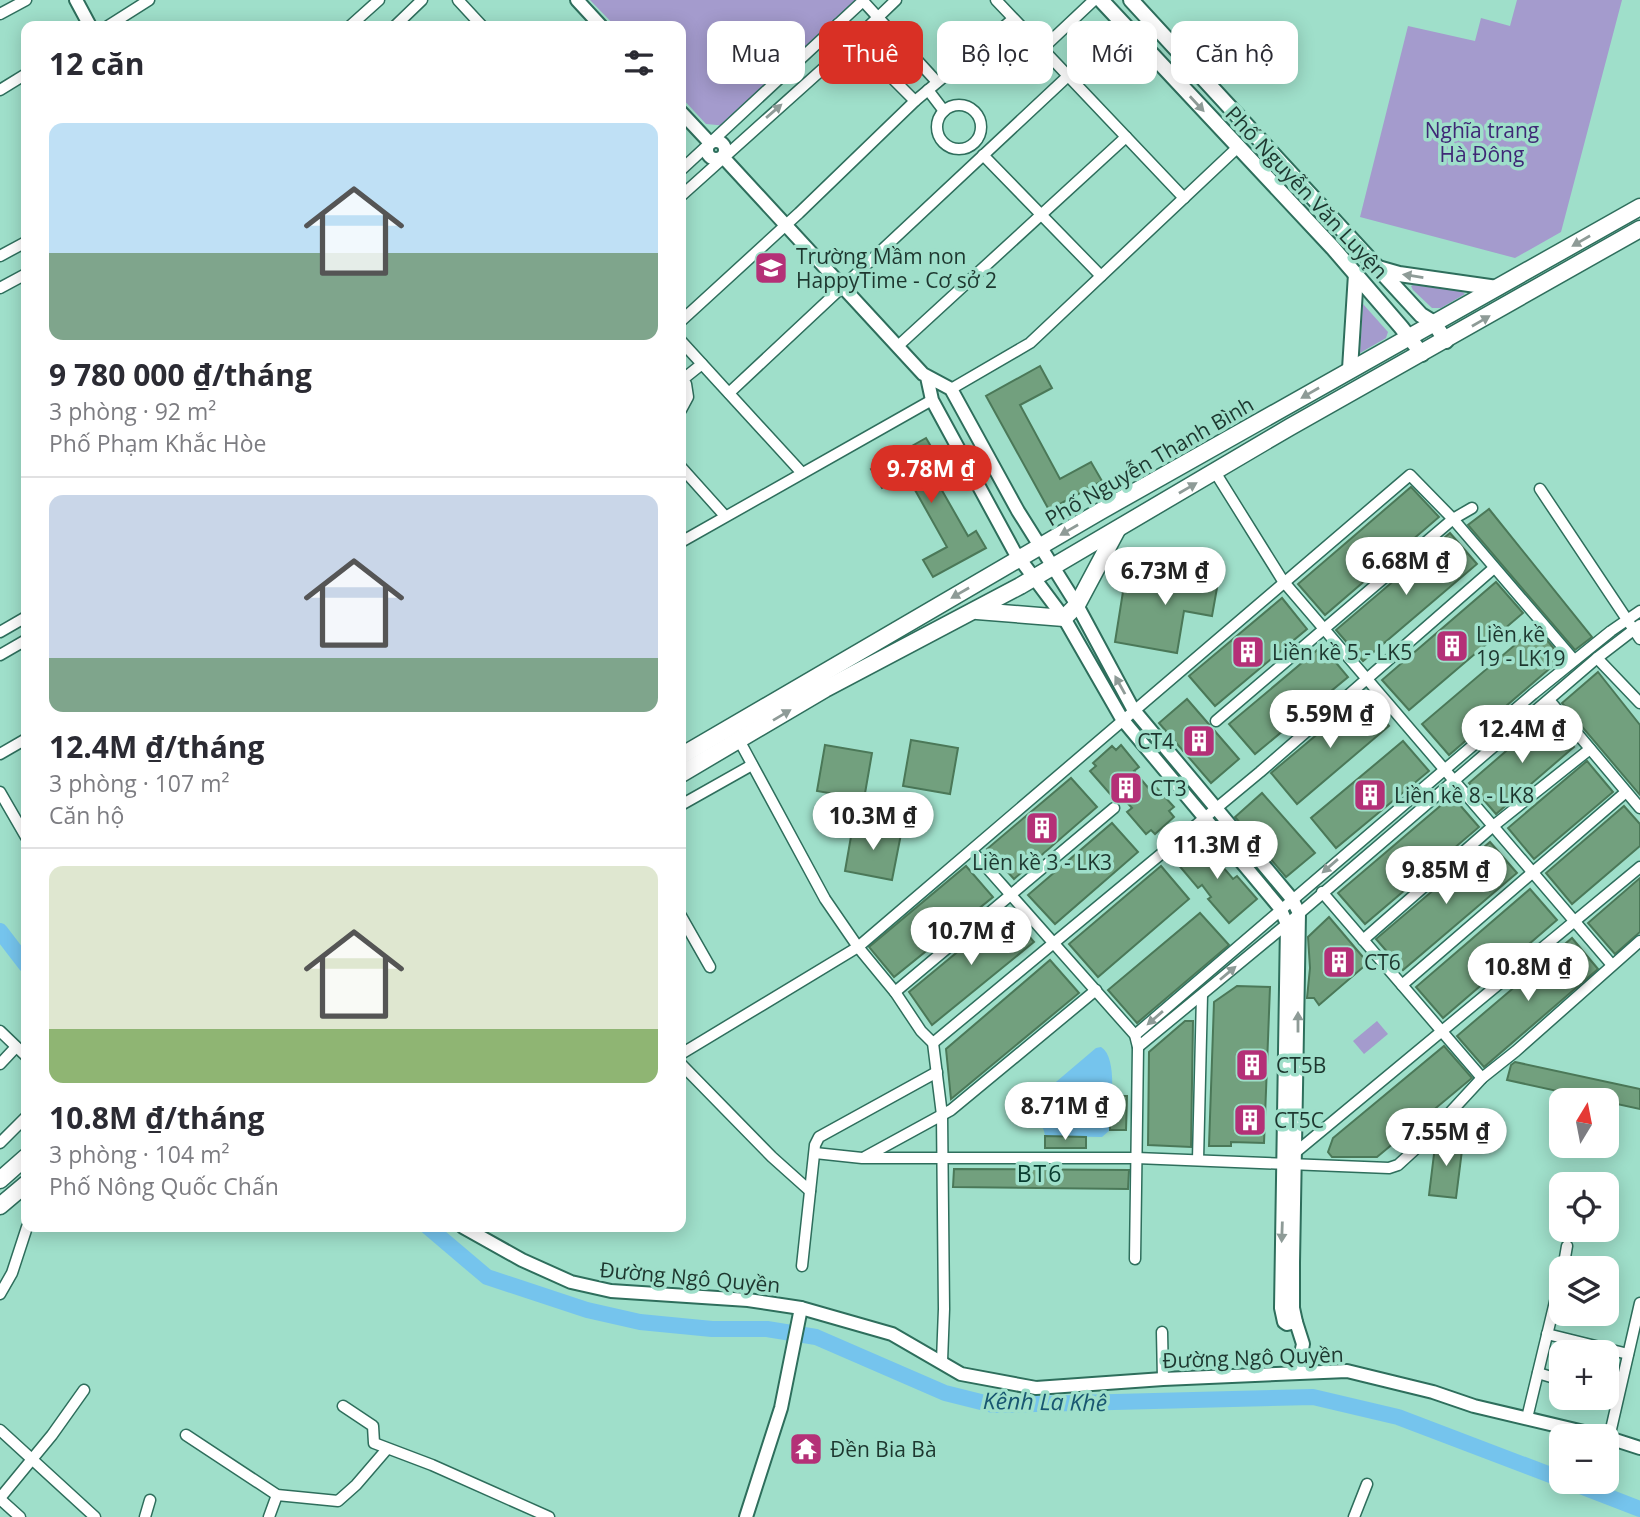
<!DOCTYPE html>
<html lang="vi">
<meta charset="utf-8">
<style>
:root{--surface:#fff;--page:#f2f2f3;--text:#2b2b33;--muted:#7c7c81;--line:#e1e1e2;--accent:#d93025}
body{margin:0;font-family:"Open Sans",sans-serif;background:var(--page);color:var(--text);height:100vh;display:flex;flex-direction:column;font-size:26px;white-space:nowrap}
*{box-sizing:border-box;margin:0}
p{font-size:23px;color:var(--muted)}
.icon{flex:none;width:38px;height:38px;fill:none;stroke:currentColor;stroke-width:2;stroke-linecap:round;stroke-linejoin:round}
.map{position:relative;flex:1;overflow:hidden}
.panel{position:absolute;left:21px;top:21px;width:665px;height:1211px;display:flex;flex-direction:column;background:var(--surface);border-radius:14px;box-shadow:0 4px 18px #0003}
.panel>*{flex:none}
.banner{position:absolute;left:707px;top:21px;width:665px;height:63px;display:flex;gap:14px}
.needle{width:46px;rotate:10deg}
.fabs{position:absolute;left:1549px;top:1088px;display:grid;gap:14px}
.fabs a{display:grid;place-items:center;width:70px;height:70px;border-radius:14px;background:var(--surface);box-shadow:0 4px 18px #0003;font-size:35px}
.price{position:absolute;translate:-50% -60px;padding:0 16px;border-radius:24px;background:#fff;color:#222;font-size:23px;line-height:46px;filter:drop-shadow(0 2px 4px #0008)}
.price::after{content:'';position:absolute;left:50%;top:42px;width:21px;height:16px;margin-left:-10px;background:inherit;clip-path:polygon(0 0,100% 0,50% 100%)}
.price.active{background:var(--accent);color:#fff}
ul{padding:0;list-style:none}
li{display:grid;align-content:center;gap:14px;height:371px;padding:0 28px}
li+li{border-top:2px solid var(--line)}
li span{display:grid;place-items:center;height:217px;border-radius:14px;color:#555}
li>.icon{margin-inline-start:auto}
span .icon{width:126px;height:126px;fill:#fffc;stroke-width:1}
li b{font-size:30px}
h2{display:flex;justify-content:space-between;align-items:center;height:84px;padding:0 28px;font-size:30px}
.chip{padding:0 24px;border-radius:14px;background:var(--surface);box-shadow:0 4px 18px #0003;font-size:24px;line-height:63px}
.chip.active{background:var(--accent);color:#fff}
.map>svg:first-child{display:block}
</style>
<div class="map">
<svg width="1640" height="1517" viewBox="0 0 1640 1517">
<rect width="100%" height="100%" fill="#9fdfca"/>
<g fill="#a49bcd">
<path d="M590,0h269l-131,126 -22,-2 -25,-27v-71h-66z"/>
<path d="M1517,0h105l-61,232 -46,26 -155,-41 48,-191 67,15 6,-23 29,8z"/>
<path d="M1413,285l48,6 4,3 -24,14h-9l-19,-18 -2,-4z"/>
<path d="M1363,304l25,28 -2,6 -26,15z"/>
<path d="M1377,1021l11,13 -24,20 -11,-13z"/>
</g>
<path fill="#75c4ed" d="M1101,1047c18,11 9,62 9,83l-8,7 -57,-1c-1,-13 -12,-19 -15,-32l66,-56z"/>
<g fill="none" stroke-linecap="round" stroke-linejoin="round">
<g stroke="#75c4ed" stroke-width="16">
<path d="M0,931l26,34"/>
<path d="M428,1227l59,50 100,33 53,12 72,7h55l49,8 129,56 48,12 320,-8 85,20 163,62"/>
<path d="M1570,1482l70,27"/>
</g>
</g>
<g fill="#72a07e" stroke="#4b7858" stroke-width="2">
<path d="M1040,366l12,22 -32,17 40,74 31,-17 11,19 -53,29 -63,-114z"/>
<path d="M926,438l13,22 -11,6 40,70 8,-5 10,17 -53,29 -10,-17 24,-13 -41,-73 -24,14 -11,-19z"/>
<path d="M1411,487l28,30 -114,98 -27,-31z"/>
<path d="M1489,509l103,128 -17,13 -107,-125z"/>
<path d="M1450,533l27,31 -114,97 -27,-31z"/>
<path d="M1175,563l45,8 -8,45 -28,-5 -7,42 -62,-11 10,-63 46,8z"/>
<path d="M1496,582l27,31 -114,97 -27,-30z"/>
<path d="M1282,598l25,31 -92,77 -26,-30z"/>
<path d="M1536,627l26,31 -113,97 -27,-31z"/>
<path d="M1322,646l26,31 -93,77 -26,-30z"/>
<path d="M1598,672l42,53v70l-78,-92z"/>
<path d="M1363,696l26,30 -92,78 -26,-31z"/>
<path d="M1187,699l52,60 -28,24 -52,-60z"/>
<path d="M1548,715l26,32 -78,67 -27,-31z"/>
<path d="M911,740l47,8 -8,46 -47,-8z"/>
<path d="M1403,741l26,30 -93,77 -25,-30z"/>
<path d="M825,745l47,8 -8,46 -47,-8z"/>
<path d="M1121,745l18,22 -5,4 16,19 5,-4 19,21 -5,4 5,6 -19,17 -4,-4 -5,4 -19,-22 5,-4 -16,-18 -5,5 -21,-24 6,-5 -3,-3 19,-17 4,4z"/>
<path d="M1587,761l26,31 -79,67 -26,-31z"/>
<path d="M1071,778l26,29 -83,72 -27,-30z"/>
<path d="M1262,793l53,60 -29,24 -51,-60z"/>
<path d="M1452,796l27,31 -114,97 -27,-31z"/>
<path d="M1624,806l16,18v22l-68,58 -26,-31z"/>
<path d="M1112,823l26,29 -83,72 -27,-29z"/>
<path d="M853,825l48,9 -9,46 -47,-9z"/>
<path d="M1205,839l21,24 -4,3 11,13 4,-3 20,23 -28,24 -21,-24 3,-2 -9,-12 -4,3 -21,-25z"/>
<path d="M1490,842l27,31 -114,97 -27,-31z"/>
<path d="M966,866l27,31 -99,80 -25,-30z"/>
<path d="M1161,866l28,33 -91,78 -29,-33z"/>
<path d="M1640,878v54l-25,22 -27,-31z"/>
<path d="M1530,889l27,31 -114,98 -27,-31z"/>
<path d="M1007,911l27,31 -102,83 -23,-33z"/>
<path d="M1200,913l29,32 -92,78 -29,-33z"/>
<path d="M1329,917l39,46 -49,42 -5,-7h-7l3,-30 -2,-31z"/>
<path d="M1572,938l26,31 -114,98 -27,-31z"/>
<path d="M1050,960l29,33 -128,106 -5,-50z"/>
<path d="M1237,986l33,1 -6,156 -33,-1v4h-22l5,-144z"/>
<path d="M1185,1021h8l-2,126 -43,-2 1,-93z"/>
<path d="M1444,1046l28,32 -95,79h-45l-4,-5 5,-14z"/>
<path d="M1515,1062l125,27v20l-133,-29 4,-15z"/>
<path d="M1111,1096h16l-1,34h-16z"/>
<path d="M1045,1136l41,1v11h-41z"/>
<path d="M1436,1138l27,4 -7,56 -27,-3z"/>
<path d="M954,1169l175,1 -1,19 -175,-2z"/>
</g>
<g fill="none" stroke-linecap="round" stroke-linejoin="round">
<defs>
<g id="minor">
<path d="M458,0l24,26"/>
<path d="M996,0l188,198"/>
<path d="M863,1l74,81"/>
<path d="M0,14l26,-14"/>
<path d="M838,24l77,77"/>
<path d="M108,26l41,-26"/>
<path d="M350,26l29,-26"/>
<path d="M395,26l27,-26"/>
<path d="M1042,49l52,-49"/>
<path d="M0,90l26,-16"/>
<path d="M928,90l16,21"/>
<circle cx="959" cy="127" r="22"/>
<path d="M983,155l118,121"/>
<path d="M681,170l183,-170"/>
<path d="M681,196l165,-148 50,-48"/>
<path d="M0,256l26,-14"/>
<path d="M0,288l26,-14"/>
<path d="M681,321l118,-108 116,-112 98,-82"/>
<path d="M681,341l121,132"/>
<path d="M898,346l228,-209"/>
<path d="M681,379l5,5 2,13 -7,13"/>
<path d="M682,380l20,-16"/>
<path d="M951,389l79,-46 207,-195"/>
<path d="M729,393l339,-317"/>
<path d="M681,467l44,49"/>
<path d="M1215,472l68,109 329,384"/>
<path d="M1540,489l100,150"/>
<path d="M681,542l251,-142"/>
<path d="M0,632l26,-15"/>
<path d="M0,655l26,-15"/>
<path d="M1597,658l43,45"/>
<path d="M1549,700l91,108"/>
<path d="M1216,721l237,-202 19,-11"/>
<path d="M739,740l86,159 33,48 37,45 26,39 12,12 9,72 2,194 -2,52"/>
<path d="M0,754l26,-15"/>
<path d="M0,792l26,45"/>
<path d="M681,805l71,-40"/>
<path d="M972,851l163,184 3,12 -3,212"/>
<path d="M1322,892l160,186"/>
<path d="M681,916l29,51"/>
<path d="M1363,940l129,-113 98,-78"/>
<path d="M1402,985l224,-193"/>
<path d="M895,992l219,-184"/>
<path d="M0,1031l26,25"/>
<path d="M1135,1035l398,-341 78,-63 29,-20"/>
<path d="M933,1043l327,-271 234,-204"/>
<path d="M1138,1047l149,-123 310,-266 43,-33"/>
<path d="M681,1054l177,-107 552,-472 43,44 121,141"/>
<path d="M0,1064l16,-17"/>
<path d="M681,1064l91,93 38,34"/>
<path d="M0,1143l26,-26"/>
<path d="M1296,1152l344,-285"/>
<path d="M815,1153l47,5h274l253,10 9,-3 24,-22 60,-65 34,-27 124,-110"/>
<path d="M865,1157l86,-47 145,-120"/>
<path d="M1198,1160l4,-165"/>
<path d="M802,1266l13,-121 4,-8 118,-65"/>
<path d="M1563,1269l4,-23"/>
<path d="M0,1294l12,-21 15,-46"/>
<path d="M1162,1332l1,47"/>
<path d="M1547,1334l81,20"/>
<path d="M1538,1373l23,7"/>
<path d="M343,1406l30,20 1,17 58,22 117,52"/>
<path d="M1527,1418l34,-141"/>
<path d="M0,1430l95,87"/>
<path d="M186,1435l91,60 61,6 18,-16 31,-36"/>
<path d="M1609,1438l31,-135"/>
<path d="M0,1498l52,-63 32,-45"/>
<path d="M0,1499l20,18"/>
<path d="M145,1517l5,-17"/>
<path d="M269,1517l8,-22"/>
<path d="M1354,1517l13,-33"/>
</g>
<g id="tertiary">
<path d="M76,0l14,26"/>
<path d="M577,0l24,26"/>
<path d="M681,112l29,31"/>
<circle cx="716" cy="150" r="9"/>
<path d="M723,157l200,217 28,15 67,122 59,94 56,104 159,190 7,14 -6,350v45l3,14 -9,2 -3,-2 -3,-14 6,-384 -7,-16 -158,-189 -58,-101 -50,-67 -82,-151 -5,-23"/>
<path d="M463,1227l59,33 49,22 40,9 137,9 53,8 91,26 69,40 75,14 127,-9 184,-8 86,21 41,14 131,31"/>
<path d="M1296,1322l7,22 -6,29"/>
<path d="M1606,1437l34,11"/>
<path d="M746,1517l35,-109 20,-100"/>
</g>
<g id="secondary">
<path d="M1101,0l232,248 68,79 21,27"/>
<path d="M1131,0l290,315 13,8 12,18"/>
<path d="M1378,268l21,6 98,14"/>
<path d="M1350,369l6,-95"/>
</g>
<g id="primary">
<path d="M977,611l87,7 13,-13 40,-75"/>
<path d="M681,756l418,-244 541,-305"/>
<path d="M681,774l144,-85 195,-103 270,-159 350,-198"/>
<path d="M0,1180l26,-23"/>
<path d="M0,1206l26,-22"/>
</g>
</defs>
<use href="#minor" stroke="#2e6e5c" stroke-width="13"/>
<use href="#tertiary" stroke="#2e6e5c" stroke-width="16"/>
<use href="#secondary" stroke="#2e6e5c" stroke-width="18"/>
<use href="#primary" stroke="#2e6e5c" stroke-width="19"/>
<use href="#minor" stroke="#fff" stroke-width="10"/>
<use href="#tertiary" stroke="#fff" stroke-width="12"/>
<use href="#secondary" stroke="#fff" stroke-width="14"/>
<use href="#primary" stroke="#fff" stroke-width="16"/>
</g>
<defs><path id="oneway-solid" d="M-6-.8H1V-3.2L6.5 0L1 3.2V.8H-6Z" transform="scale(1.75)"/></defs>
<g fill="#8e9b97">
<use href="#oneway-solid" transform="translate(1197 104) rotate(47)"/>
<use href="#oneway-solid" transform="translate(774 111) rotate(-41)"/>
<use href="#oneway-solid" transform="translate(1581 241) rotate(150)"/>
<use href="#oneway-solid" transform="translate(1413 276) rotate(-171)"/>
<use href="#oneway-solid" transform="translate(1481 321) rotate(-30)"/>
<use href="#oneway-solid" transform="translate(1310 393) rotate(150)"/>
<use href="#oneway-solid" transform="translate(1188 488) rotate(-30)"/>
<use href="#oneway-solid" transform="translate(1069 530) rotate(150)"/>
<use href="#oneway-solid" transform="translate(960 593) rotate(150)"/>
<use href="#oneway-solid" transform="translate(1120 685) rotate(-119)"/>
<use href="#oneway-solid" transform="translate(782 715) rotate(-31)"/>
<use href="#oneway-solid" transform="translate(1330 866) rotate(139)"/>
<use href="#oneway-solid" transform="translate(1228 973) rotate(-40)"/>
<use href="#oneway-solid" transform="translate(1155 1018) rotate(139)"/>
<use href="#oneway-solid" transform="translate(1298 1022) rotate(-90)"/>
<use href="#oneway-solid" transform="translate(1282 1232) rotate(92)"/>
</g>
<defs>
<symbol id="school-square" viewBox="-11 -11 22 22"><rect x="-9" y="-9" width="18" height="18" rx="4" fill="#b43077" stroke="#9fdfca"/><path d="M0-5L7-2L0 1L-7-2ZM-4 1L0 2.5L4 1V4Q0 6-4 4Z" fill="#fff"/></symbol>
<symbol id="building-square" viewBox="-11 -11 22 22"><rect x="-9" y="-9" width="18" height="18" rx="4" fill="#b43077" stroke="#9fdfca"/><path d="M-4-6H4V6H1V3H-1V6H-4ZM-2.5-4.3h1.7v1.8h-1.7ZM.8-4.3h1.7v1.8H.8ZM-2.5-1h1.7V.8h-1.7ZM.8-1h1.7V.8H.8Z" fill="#fff"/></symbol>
<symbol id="temple-square" viewBox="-11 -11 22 22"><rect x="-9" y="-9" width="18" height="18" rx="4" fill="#b43077" stroke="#9fdfca"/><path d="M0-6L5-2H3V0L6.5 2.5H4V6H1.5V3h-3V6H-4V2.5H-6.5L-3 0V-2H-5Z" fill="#fff"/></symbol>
</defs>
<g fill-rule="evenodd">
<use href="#school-square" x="752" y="249" width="38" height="38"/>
<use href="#building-square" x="1433" y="627" width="38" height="38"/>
<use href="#building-square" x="1229" y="633" width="38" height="38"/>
<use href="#building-square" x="1180" y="722" width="38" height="38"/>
<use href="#building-square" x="1107" y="769" width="38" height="38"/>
<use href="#building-square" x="1351" y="776" width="38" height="38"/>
<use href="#building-square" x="1023" y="809" width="38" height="38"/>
<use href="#building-square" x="1320" y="943" width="38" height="38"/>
<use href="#building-square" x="1233" y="1046" width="38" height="38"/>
<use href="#building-square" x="1231" y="1101" width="38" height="38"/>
<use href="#temple-square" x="787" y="1430" width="38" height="38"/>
</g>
<g text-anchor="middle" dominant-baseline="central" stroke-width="7" stroke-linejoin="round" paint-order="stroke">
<g font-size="21" fill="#3f2876" stroke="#9fdfca">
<text x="1482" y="130">Nghĩa trang<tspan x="1482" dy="24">Hà Đông</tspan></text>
</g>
<g font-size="21" fill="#1d372f" stroke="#9fdfca">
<text transform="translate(1307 192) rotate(47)">Phố Nguyễn Văn Luyện</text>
<text transform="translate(1149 461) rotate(-30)">Phố Nguyễn Thanh Bình</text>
<text transform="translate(690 1277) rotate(5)">Đường Ngô Quyền</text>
<text transform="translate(1253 1357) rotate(-2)">Đường Ngô Quyền</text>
</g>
<g font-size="21" fill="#1d372f" stroke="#9fdfca" text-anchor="start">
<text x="796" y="256">Trường Mầm non<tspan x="796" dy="24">HappyTime - Cơ sở 2</tspan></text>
<text x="1476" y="634">Liền kề<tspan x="1476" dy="24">19 - LK19</tspan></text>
<text x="1272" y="652">Liền kề 5 - LK5</text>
<text x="1174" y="741" text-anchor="end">CT4</text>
<text x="1150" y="788">CT3</text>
<text x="1394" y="795">Liền kề 8 - LK8</text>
<text x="1042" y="862" text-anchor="middle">Liền kề 3 - LK3</text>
<text x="1364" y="962">CT6</text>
<text x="1276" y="1065">CT5B</text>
<text x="1274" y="1120">CT5C</text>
<text x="830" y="1449">Đền Bia Bà</text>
</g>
<g font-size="23" letter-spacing="2" fill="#073b2f" stroke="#9fdfca">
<text x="1040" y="1173">BT6</text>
</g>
<g font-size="23" font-style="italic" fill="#185671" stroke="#9fdfca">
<text transform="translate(1045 1401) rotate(1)">Kênh La Khê</text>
</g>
</g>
</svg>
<div class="fabs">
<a><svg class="needle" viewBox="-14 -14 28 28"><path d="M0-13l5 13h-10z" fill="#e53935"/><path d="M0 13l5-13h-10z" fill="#7c7c81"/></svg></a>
<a><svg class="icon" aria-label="locate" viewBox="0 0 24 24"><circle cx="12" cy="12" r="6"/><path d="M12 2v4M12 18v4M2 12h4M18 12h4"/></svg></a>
<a><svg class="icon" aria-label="layers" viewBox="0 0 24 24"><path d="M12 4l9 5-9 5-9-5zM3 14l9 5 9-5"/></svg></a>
<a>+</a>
<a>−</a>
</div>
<b class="price active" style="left:931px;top:505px">9.78M ₫</b>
<b class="price" style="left:1406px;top:597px">6.68M ₫</b>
<b class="price" style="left:1165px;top:607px">6.73M ₫</b>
<b class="price" style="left:1330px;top:750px">5.59M ₫</b>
<b class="price" style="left:1522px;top:765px">12.4M ₫</b>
<b class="price" style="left:873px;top:852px">10.3M ₫</b>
<b class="price" style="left:1217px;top:881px">11.3M ₫</b>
<b class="price" style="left:1446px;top:906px">9.85M ₫</b>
<b class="price" style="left:971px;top:967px">10.7M ₫</b>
<b class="price" style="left:1528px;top:1003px">10.8M ₫</b>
<b class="price" style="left:1065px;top:1142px">8.71M ₫</b>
<b class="price" style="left:1446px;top:1168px">7.55M ₫</b>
<div class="banner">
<a class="chip">Mua</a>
<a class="chip active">Thuê</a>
<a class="chip">Bộ lọc</a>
<a class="chip">Mới</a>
<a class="chip">Căn hộ</a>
</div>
<section class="panel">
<h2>12 căn<svg class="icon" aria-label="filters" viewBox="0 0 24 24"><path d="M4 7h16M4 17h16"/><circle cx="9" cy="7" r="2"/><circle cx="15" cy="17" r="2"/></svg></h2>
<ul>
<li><span style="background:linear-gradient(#bfe0f5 60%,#7fa58c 0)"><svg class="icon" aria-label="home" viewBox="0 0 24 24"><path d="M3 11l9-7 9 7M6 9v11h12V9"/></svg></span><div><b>9 780 000 ₫/tháng</b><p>3 phòng · 92 m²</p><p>Phố Phạm Khắc Hòe</p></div></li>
<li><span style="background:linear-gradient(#c9d6e8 75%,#7fa58c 0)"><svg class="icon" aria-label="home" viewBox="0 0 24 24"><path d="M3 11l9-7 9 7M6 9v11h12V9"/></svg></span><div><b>12.4M ₫/tháng</b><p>3 phòng · 107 m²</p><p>Căn hộ</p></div></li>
<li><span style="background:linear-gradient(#dfe7d0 75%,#8fb573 0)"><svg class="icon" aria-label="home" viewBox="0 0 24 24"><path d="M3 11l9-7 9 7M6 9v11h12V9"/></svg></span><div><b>10.8M ₫/tháng</b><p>3 phòng · 104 m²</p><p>Phố Nông Quốc Chấn</p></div></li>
</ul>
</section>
</div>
